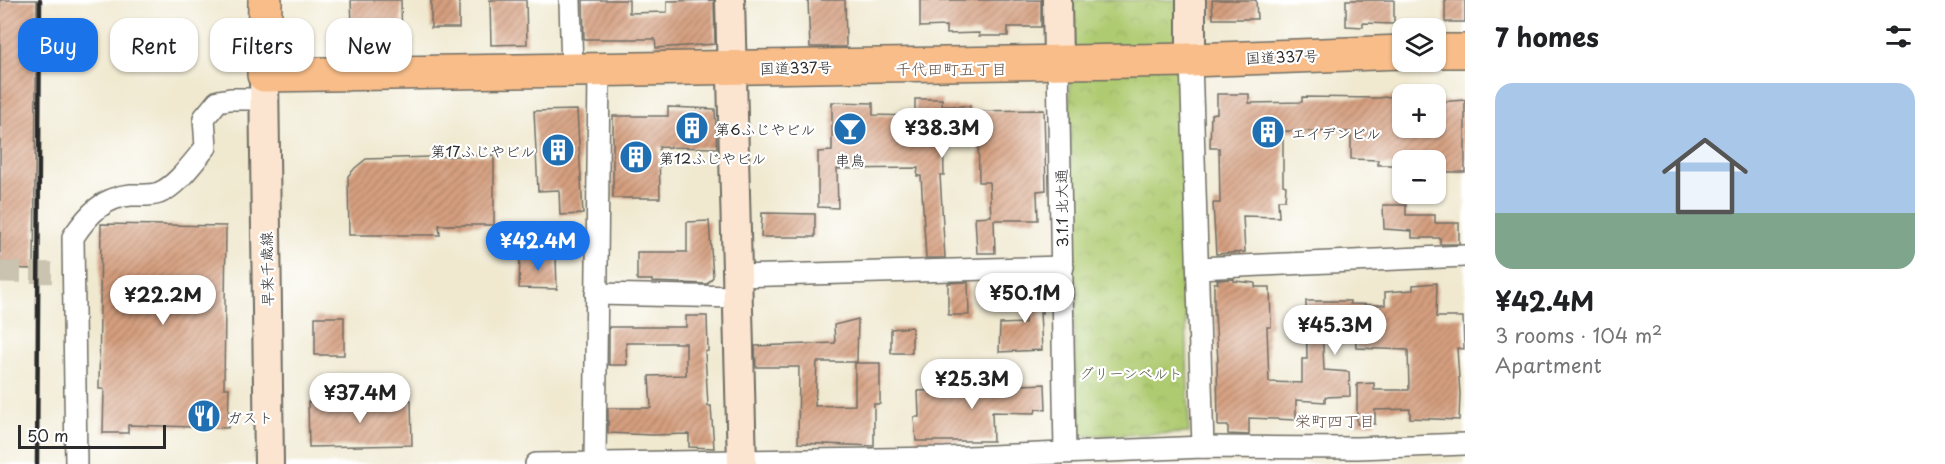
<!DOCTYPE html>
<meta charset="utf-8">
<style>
:root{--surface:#fff;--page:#f2f2f2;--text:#202124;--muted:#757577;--accent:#1a73e8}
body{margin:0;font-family:"Playpen Sans","Klee One",sans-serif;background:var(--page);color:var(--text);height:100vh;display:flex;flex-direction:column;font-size:22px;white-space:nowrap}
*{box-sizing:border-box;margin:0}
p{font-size:20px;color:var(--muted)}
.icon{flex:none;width:33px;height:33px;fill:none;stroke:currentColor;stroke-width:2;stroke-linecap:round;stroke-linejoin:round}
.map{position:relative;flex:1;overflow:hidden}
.drawer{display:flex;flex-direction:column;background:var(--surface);width:480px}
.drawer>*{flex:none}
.top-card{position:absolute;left:18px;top:18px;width:570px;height:54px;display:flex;gap:12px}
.fabs{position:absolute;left:1392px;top:18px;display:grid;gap:12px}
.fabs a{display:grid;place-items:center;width:54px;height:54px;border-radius:12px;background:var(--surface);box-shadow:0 2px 4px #0004;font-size:30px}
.scale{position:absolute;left:18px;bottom:15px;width:148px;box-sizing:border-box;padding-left:6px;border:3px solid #2b2b2b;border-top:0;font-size:16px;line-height:21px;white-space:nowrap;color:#2b2b2b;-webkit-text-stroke:4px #fff;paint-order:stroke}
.price{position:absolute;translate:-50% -51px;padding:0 14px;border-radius:21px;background:#fff;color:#222;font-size:20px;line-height:39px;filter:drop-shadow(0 2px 3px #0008)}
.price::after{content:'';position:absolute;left:50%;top:36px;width:18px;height:14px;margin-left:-9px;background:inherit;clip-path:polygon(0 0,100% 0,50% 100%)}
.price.active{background:var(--accent);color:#fff}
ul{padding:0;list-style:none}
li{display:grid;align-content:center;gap:12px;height:318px;padding:0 30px}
li span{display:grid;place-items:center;height:186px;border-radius:18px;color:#555}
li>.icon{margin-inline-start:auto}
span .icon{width:108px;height:108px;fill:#fffc;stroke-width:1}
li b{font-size:26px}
h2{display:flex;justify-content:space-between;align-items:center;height:72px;padding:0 30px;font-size:26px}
.tag{padding:0 21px;border-radius:18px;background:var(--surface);box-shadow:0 2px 4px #0004;font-size:21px;line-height:54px}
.tag.active{background:var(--accent);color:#fff}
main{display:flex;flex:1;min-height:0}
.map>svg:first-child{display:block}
</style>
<main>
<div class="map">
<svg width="1465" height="464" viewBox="0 0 1465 464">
<defs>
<pattern id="park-crowns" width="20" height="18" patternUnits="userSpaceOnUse" patternTransform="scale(1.5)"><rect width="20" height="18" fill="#afcb71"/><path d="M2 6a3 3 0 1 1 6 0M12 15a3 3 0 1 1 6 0" fill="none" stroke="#97ae62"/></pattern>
<pattern id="building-hatch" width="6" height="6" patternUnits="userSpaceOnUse" patternTransform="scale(1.5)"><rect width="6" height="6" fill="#d59f7f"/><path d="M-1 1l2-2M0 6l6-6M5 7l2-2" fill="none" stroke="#ad8268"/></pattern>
</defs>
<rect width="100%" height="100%" fill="#fff"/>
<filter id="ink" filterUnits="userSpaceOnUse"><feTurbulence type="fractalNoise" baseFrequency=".0167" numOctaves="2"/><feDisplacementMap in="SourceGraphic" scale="12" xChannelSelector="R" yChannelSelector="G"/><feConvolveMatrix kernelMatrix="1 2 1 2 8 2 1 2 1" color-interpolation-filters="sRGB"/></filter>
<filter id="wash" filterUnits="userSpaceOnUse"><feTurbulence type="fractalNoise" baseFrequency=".008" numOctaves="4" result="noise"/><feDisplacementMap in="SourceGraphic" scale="24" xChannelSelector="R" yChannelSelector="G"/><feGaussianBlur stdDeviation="1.35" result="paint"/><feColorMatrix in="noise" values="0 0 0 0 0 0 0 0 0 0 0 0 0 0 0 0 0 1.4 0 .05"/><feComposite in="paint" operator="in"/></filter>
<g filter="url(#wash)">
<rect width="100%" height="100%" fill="#f0e9d0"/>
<path fill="url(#park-crowns)" stroke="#6d7b4e" stroke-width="1.5" d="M1068,0h110l11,433 -113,3z"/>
<g id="blocks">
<g fill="url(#building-hatch)">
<path d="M0,0h37l-3,269 -34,-1z"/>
<path d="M351,0h50l1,48h-49z"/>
<rect x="431" y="0" width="28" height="28"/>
<path d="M490,0h36l1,44 -36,1z"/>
<path d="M583,0h46v13l38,-1v-11l47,-1 1,44 -59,4 -1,-9h-71z"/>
<path d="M808,0h37l1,47h-36z"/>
<path d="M920,0h121v27h-33v9h-29v-3l-33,1v-8l-26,1z"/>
<path d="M1212,0h44l1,19h-44z"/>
<path d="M1346,0h48v24l-31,-1v4l-17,-1z"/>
<rect x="1445" y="0" width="20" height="22"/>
<path d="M1217,94h32v9l53,-1v-5l76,1 24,-3v33h34v-26l29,-2v72h-29v-12h-34v5h-24v-5l-27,-1v-27l-68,-1v54l3,1 -1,14h-7l1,17 -36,-1 2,36 -29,2 -3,-51h7l-1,-55h-9l1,-34 6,-1z"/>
<path d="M915,99h27v7h28v5l74,-1 2,80 -9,1 1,29h-44l1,33h-18l-2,-36 16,-1 -2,-34h-10l-1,-53h-35l1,46h-4l5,83h-19l-5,-82h-4l1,-8 -81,1 1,39 -20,-1v-55l14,-1v-49l41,1v12l42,1z"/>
<path d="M668,107l47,2 2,39 -58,-1 1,51h-47v-82h55z"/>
<path d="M577,110l6,104 -23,1 -1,-25 -21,1 -4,-80z"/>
<path d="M494,155v70h-55l1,10h-91l-1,-59 7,-8 11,-9z"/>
<path d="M1383,205h23v10h29v8h24v21h-19v-6h-28v-7l-28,-2z"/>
<path d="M762,213l53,1v23h-54z"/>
<path d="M709,221l4,56 -6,7 -55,-2v-2h-15v-28h50v-30z"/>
<path d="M101,224l125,2 -2,162h5l-1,40 -100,-3v8h-25l1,-44h-5z"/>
<path d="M520,255l36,2 1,32 -38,-1z"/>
<path d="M1234,279v2l21,2v4h15l1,40h-4l2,55 33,1v-24h5l-1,-58h44v3l35,1v-13l28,-2v-5l24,-2 -1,34h27l1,32 -7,-1 3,46 -1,26 -49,-2v-9l-35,1v14h-18v-40l17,-1v7h35l-1,-40 -52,-2 -1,-22 -33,-1 2,45 25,2 1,24 -25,1v5l-29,-2v20l-47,-2v17l-21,-1v-8h-10l-1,-64 1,-1 -3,-47 -1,1v-32h4l-1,-3z"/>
<path d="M1043,280l-1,33 -2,-1 2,38 -43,2 1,-28 25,-1 2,-42z"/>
<path d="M968,282l1,33h-21v-32z"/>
<path d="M686,316h21l1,35 -3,1 3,54h3l3,42 -25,-1v-13l-37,1 -44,-2v-25h43l-2,-32 37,-1v-32h-60l1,22h-18v-38h77z"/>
<rect x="315" y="317" width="29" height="38"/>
<path d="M858,319l-1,43h-40l-2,44 40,-1v-42h25v41h-6v42l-76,-3 1,-76h-43l-1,-21 80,-3 -1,-18z"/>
<path d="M912,327v26h-21v-24z"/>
<path d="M994,380l1,6 50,-2 1,26 -10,-1 -1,4 -43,-1 1,29h-77l-2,-24h5l-1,-26 46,-2v-8z"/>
<path d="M411,400l1,45 -103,2 -1,-45z"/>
</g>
</g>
</g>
<g filter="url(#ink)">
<use href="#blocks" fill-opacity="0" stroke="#706e65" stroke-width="1.5"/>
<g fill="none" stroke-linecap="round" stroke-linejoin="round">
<path stroke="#c9c3af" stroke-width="21" stroke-dasharray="21 10" stroke-linecap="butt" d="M0,272l74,1"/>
<defs>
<g id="street">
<path d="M570,0l2,70"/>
<path d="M1191,60l12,387"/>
<path d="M1058,62l7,390"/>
<path d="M1198,268l267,-12"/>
<path d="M737,276l326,-9"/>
<path d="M596,294l142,3"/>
<path d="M595,463l4,-393"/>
<path d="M76,464l-3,-227c15,-22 30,-40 58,-42 9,0 21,1 28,-2 18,-7 35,-32 47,-46l-2,-29 14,-17 12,-2h34"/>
<path d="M536,464l409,-6 258,-11 154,1 108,-4"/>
</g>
<g id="secondary">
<path d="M730,0l12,464"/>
<path d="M1057,0l1,62"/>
<path d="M1191,0v60"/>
<path d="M264,75l5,389"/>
</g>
<g id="highway">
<path d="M265,0l-1,75 927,-15 211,-8"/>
<path d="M1436,51h29"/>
</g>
</defs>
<use href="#street" stroke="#706e65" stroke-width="24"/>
<use href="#secondary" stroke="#706e65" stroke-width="32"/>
<use href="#highway" stroke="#706e65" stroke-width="36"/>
<use href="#street" stroke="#fff" stroke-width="21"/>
<use href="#secondary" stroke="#fce5d0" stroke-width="28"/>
<use href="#highway" stroke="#f8bd89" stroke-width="33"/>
<path stroke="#2b2b2b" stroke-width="4.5" d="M37,464l3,-464"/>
</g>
</g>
<defs>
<symbol id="building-disc" viewBox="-11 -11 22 22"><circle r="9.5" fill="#1f6fb2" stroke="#fff"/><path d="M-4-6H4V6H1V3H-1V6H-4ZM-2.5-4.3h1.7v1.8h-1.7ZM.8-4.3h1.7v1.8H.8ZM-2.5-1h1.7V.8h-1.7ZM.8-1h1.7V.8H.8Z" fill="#fff"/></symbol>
<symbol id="bar-disc" viewBox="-11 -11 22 22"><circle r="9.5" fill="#1f6fb2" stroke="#fff"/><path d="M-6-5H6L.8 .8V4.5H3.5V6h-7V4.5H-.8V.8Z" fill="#fff"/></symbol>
<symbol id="restaurant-disc" viewBox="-11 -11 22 22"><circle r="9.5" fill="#1f6fb2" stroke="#fff"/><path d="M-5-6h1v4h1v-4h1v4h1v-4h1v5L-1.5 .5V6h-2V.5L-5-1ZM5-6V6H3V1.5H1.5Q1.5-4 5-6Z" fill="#fff"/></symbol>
</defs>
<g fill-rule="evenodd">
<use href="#building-disc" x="673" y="109" width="38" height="38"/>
<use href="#bar-disc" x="831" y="110" width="38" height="38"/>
<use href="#building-disc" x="1249" y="113" width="38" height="38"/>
<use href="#building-disc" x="539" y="131" width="38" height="38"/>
<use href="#building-disc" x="617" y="138" width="38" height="38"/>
<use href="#restaurant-disc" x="185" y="397" width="38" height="38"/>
</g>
<g text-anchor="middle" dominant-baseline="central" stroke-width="4.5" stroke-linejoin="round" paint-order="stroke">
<g font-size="15" fill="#2b2b2b" stroke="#fff">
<text transform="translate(1282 56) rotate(-2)">国道337号</text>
<text transform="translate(796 67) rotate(-1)">国道337号</text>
<text transform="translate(1061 208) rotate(-91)">3.1.1 北大通</text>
<text transform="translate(266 269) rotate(-91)">早来千歳線</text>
</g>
<g font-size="15" fill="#2b2b2b" stroke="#fff" text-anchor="start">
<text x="715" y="128">第6ふじやビル</text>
<text x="1291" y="132">エイデンビル</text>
<text x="535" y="150" text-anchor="end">第17ふじやビル</text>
<text x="659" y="157">第12ふじやビル</text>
<text x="850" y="159" text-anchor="middle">串鳥</text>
<text x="227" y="416">ガスト</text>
</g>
<g font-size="15" fill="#535b40" stroke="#fff">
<text x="1131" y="372">グリーンベルト</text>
</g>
<g font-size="16" fill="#665448" stroke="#fff">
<text x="951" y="68">千代田町五丁目</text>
<text x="1335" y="420">栄町四丁目</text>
</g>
</g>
</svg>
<div class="fabs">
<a><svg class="icon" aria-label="layers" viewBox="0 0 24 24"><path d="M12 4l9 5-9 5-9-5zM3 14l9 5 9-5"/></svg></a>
<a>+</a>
<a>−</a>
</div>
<div class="scale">50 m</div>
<b class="price" style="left:942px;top:159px">¥38.3M</b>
<b class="price active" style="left:538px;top:272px">¥42.4M</b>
<b class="price" style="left:1025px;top:324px">¥50.1M</b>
<b class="price" style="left:163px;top:326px">¥22.2M</b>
<b class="price" style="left:1335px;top:356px">¥45.3M</b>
<b class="price" style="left:972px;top:410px">¥25.3M</b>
<b class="price" style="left:360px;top:424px">¥37.4M</b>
<div class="top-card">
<a class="tag active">Buy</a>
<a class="tag">Rent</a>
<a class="tag">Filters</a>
<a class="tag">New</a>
</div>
</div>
<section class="drawer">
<h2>7 homes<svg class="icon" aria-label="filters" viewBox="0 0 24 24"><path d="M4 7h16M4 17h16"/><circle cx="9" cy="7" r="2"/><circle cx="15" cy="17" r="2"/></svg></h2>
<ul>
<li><span style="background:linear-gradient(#a9c7e8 70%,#7fa58c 0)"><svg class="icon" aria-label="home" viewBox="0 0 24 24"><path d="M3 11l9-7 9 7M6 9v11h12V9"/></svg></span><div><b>¥42.4M</b><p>3 rooms · 104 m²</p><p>Apartment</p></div></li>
</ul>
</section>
</main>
